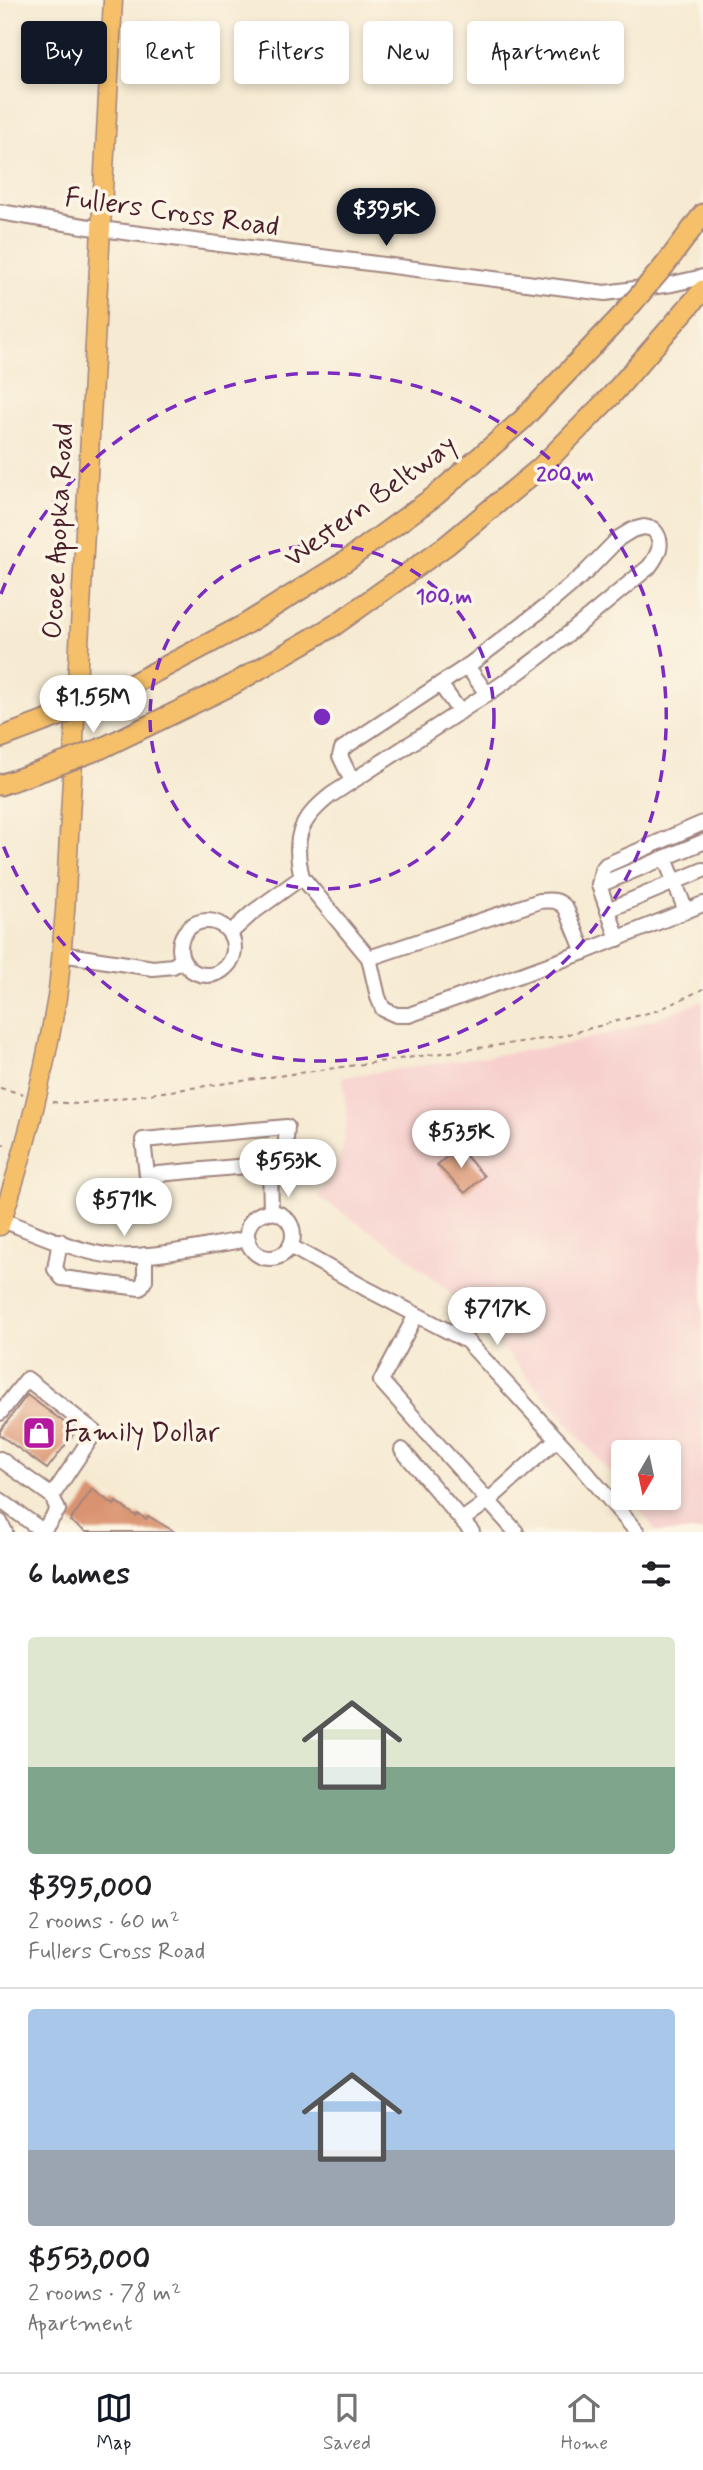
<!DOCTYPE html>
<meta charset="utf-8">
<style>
:root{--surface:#fff;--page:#f6f6f6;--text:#202124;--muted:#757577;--line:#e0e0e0;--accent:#111827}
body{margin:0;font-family:Mynerve,sans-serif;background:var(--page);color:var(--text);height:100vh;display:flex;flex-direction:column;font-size:26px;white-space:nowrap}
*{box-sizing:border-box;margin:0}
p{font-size:23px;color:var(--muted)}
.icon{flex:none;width:38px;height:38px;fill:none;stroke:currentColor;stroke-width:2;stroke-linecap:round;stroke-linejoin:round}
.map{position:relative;height:1532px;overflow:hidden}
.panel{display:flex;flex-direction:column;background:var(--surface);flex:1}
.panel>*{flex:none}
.hud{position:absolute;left:21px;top:21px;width:662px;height:63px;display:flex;gap:14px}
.needle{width:46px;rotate:189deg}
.controls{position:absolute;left:611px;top:1440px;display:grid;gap:14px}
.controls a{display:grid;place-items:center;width:70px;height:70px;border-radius:7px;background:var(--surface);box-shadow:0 4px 10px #0003;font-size:35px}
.price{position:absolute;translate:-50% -60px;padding:0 16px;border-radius:24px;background:#fff;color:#222;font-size:23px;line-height:46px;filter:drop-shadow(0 2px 4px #0008)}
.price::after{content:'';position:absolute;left:50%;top:42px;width:21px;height:16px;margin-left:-10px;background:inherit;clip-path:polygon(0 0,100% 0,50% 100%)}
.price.active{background:var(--accent);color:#fff}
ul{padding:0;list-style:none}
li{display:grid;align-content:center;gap:14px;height:371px;padding:0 28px}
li+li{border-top:2px solid var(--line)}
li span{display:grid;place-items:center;height:217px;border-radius:7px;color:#555}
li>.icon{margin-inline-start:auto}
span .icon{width:126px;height:126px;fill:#fffc;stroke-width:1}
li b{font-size:30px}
h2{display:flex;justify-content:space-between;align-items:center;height:84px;padding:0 28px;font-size:30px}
.pill{padding:0 24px;border-radius:7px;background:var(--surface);box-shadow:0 4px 10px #0003;font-size:24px;line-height:63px}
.pill.active{background:var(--accent);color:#fff}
.dock{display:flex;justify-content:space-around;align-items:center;height:98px;border-top:2px solid var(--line);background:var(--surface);font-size:19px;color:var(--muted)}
.dock a{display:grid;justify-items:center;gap:4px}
.dock .active{color:var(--accent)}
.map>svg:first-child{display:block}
</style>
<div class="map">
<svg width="703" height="1532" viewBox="0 0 703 1532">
<rect width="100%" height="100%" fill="#fcf5e5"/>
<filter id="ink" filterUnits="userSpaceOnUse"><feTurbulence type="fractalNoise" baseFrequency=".0143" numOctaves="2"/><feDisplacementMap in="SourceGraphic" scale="14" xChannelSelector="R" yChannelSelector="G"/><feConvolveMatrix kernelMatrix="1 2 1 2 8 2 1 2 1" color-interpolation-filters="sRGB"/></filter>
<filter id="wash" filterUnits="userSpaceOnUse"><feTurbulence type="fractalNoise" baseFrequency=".00686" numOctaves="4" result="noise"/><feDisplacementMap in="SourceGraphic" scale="28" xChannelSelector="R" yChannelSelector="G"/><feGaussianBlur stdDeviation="1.57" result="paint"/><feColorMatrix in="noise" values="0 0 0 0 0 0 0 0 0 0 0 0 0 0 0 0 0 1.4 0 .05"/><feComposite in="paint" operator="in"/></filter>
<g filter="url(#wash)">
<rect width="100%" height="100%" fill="#f6ead2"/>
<path fill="#f7d0ce" d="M703,1001v531h-46l-26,-34h37v-46h-45v36l-115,-134 -53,-57 -53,-45 -84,-55 14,-22 11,-28 4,-29 -4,-41 220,-32 64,-16z"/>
<g id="blocks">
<g fill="#da9370">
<path d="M458,1147l26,29 -19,17 -28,-28z"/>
<path d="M27,1395l49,36 -29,38 -47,-34v-4z"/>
<path d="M92,1489l22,16 2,-3 20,14 2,-2 8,5 2,-3 27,16h-89l-16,-11z"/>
</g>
</g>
</g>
<g filter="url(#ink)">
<use href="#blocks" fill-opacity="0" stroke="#a0847e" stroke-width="2"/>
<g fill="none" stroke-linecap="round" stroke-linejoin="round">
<defs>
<g id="minor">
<path d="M0,212l101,17 504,64 67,-9 31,-7"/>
<path d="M467,666l20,28"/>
<path d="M440,684l20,28"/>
<path d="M665,858l21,53"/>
<path d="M302,877l67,81 9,39 5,12 13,6h13l175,-63 119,-48"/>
<path d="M599,885l3,-15 4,-5 97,-42"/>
<path d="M608,910l95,-40"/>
<circle cx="207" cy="948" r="27"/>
<path d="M230,933l22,-20 50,-36c-10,-39 -2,-58 29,-82l156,-101c57,-37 109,-84 162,-127 10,-13 16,-25 4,-38l-9,-2 -12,3 -13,8 -34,35 -40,34 -76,58 -127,84 -2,7 12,25"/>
<path d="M618,939l-19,-54 104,-43"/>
<path d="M61,954l92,14 20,-2 9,-6"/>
<path d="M369,958l171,-57c11,-1 18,-2 26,7l18,44"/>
<path d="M270,1164l14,-1 3,-36 -144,13 4,35 123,-11 1,49"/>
<circle cx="270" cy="1235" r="23"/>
<path d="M2,1220c32,12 80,34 113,36 43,2 90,-10 133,-17"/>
<path d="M60,1241l-5,28 7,9 78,10 5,-8v-25"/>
<path d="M290,1246l75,42 102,53 101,110 69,81"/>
<path d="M416,1315l-35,66 135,151"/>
<path d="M0,1413l27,-34 68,53 -43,64 6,14 -16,22"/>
<path d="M402,1450l70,82"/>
<path d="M0,1459l52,37"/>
<path d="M0,1500l44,32"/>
<path d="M462,1520l26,-19 69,-62"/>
<path d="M0,1522l5,10"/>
</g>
<path id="major" d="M0,1226c25,-75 44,-151 57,-229 4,-28 5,-57 8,-85l48,-912"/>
<g id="highway">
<path d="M665,265l38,-51"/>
<path d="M106,698l138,-73 102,-64 89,-65 87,-76 102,-107"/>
<path d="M0,738l48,-18"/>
<path d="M102,748l128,-62 105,-61 112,-80 93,-77 71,-72 92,-106"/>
<path d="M0,785l44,-15"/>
</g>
</defs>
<use href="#minor" stroke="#a0847e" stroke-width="18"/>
<use href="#major" stroke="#a0847e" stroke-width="21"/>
<use href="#highway" stroke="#a0847e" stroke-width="23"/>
<g stroke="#a0847e" stroke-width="2" stroke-dasharray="5 5" stroke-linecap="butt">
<path d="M0,1088l23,6"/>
<path d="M52,1102l25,2 480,-67 102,-27 44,-21"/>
<path d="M0,1144l10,1"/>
</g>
<use href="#minor" stroke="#fff" stroke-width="14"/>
<use href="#major" stroke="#f6c06b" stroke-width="18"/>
<use href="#highway" stroke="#f6c06b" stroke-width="19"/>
<defs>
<g id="highway-bridge">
<path d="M624,313l41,-48"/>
<path d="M48,720l58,-22"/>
<path d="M44,770l58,-22"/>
</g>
</defs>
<use href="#highway-bridge" stroke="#a0847e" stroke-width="23" stroke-linecap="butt"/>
<use href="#highway-bridge" stroke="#f6c06b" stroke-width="19"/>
</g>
</g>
<g fill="none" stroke="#7b2cbf" stroke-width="3.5" stroke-dasharray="12 9">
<circle cx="322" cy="717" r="172"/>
<path d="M1 594A344 344 0 1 1 1 840"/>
</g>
<defs>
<symbol id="shop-square" viewBox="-11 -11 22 22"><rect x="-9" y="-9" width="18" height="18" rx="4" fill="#b5179e" stroke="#fcf5e5"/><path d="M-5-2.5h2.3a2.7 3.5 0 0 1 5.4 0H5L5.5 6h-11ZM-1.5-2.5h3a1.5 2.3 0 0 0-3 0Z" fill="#fff"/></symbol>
</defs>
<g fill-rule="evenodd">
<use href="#shop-square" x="20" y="1414" width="38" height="38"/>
</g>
<g text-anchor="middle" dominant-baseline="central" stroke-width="7" stroke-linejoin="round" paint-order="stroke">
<g font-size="28" fill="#4a1f2b" stroke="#fcf5e5">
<text transform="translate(172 213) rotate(8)">Fullers Cross Road</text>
<text transform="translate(371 502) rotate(-36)">Western Beltway</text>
<text transform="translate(59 531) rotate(-87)">Ocoee Apopka Road</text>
</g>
<g font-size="28" fill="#4a1f2b" stroke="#fcf5e5" text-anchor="start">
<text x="64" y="1433">Family Dollar</text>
</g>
</g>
<circle cx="322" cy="717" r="10" fill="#7b2cbf" stroke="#fcf5e5" stroke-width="3.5"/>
<g font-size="21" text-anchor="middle" font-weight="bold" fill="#7b2cbf" stroke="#fcf5e5" stroke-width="7" stroke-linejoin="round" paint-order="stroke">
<text x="565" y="481">200 m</text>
<text x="444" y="603">100 m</text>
</g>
</svg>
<div class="controls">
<a><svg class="needle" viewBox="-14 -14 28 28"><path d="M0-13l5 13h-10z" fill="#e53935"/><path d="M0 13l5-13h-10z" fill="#757577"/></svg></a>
</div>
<b class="price active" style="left:386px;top:248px">$395K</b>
<b class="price" style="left:93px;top:735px">$1.55M</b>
<b class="price" style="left:461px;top:1170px">$535K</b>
<b class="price" style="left:288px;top:1199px">$553K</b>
<b class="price" style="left:124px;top:1238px">$571K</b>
<b class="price" style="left:497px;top:1347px">$717K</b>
<div class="hud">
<a class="pill active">Buy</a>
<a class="pill">Rent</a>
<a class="pill">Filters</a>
<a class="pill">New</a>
<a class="pill">Apartment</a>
</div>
</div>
<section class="panel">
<h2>6 homes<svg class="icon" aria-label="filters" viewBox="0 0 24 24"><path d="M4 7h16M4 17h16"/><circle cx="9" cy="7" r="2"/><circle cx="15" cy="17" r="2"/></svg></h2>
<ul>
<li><span style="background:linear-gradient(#dfe7d0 60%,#7fa58c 0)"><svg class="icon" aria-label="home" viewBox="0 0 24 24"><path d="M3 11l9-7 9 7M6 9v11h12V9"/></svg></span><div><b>$395,000</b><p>2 rooms · 60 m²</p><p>Fullers Cross Road</p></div></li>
<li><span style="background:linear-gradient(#a9c7e8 65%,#9aa5b1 0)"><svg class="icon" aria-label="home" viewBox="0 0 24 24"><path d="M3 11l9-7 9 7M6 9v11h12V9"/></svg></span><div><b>$553,000</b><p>2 rooms · 78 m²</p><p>Apartment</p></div></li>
</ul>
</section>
<nav class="dock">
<a class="active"><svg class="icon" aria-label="map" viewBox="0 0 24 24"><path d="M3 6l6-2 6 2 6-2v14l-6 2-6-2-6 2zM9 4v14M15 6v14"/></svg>Map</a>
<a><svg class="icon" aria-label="saved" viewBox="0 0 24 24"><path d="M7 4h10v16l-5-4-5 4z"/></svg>Saved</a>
<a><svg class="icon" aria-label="home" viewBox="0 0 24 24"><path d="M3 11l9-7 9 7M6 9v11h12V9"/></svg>Home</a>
</nav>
